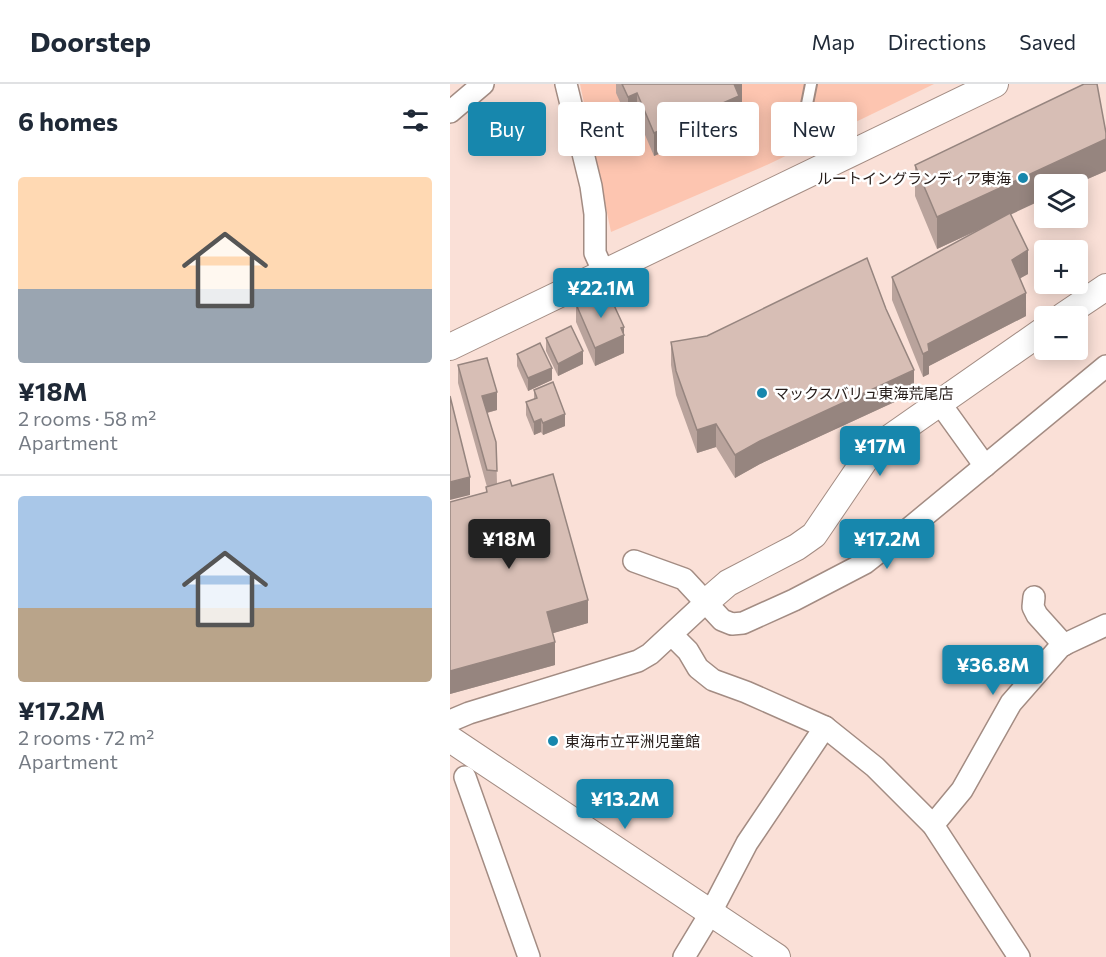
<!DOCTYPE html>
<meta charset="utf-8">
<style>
:root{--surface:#fff;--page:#f2f2f3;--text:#1f2937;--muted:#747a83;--line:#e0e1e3;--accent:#1787ad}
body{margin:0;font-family:Commissioner,"Noto Sans JP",sans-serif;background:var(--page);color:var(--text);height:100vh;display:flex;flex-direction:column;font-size:22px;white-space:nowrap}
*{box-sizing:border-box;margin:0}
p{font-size:20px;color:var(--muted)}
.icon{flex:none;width:33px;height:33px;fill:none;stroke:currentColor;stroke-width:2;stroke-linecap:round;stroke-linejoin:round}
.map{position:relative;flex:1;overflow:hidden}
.side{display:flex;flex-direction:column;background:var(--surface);width:450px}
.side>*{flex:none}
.hud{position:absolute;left:18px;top:18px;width:548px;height:54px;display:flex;gap:12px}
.tools{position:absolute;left:584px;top:90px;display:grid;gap:12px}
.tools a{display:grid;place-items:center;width:54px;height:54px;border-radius:6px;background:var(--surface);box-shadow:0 3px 15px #0003;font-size:30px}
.price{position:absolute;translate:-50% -51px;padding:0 14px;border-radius:6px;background:var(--accent);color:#fff;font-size:20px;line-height:39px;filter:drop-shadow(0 2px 3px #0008)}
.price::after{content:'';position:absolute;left:50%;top:36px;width:18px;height:14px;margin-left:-9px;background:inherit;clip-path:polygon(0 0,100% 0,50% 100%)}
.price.on{background:#222;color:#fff}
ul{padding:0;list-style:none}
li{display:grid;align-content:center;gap:12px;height:318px;padding:0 18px}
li+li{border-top:2px solid var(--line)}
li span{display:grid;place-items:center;height:186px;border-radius:6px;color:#555}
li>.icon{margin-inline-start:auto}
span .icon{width:108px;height:108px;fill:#fffc;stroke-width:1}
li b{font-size:26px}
h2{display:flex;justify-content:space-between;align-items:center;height:72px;padding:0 18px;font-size:26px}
.chip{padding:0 21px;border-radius:6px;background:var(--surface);box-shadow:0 3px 15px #0003;font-size:21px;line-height:54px}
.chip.on{background:var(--accent);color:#fff}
header{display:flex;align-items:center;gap:36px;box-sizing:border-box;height:84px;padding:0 30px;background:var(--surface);border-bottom:2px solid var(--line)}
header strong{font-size:28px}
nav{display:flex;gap:33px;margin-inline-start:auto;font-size:21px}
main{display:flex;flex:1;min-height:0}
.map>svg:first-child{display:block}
</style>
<header>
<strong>Doorstep</strong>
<nav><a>Map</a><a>Directions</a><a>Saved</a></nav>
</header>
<main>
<section class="side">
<h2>6 homes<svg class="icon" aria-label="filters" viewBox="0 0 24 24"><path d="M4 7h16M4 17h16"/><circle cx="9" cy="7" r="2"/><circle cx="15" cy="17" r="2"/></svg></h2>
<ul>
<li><span style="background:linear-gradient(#ffd9b3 60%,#9aa5b1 0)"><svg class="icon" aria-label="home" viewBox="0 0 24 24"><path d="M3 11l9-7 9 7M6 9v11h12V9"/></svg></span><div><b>¥18M</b><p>2 rooms · 58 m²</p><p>Apartment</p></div></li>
<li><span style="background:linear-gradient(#a9c7e8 60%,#b9a48a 0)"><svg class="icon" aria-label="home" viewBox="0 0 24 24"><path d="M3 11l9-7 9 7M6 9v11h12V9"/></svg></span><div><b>¥17.2M</b><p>2 rooms · 72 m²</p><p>Apartment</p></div></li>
</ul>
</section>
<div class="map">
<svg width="656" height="873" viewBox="0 0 656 873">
<rect width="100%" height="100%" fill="#fae0d7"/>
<path fill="#fdc5b0" d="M130,0h354l-165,80 -158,68z"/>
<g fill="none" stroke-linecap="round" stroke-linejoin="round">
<defs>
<path id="service" d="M361,0l-4,20 28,57"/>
<g id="minor">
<path d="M116,0l25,102 4,28v39l9,20"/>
<path d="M0,28l33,-28"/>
<path d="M489,318l46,64"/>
<path d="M184,477l50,18 38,41 10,4 11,-1 51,-23 71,-37 41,-32 200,-165"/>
<path d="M584,513l-1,10 4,8 27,30"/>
<path d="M222,551l16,16 10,17 15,12 33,12 79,35 50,40 58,58 86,132"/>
<path d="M0,637l19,-8 169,-52 12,-7 56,-52"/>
<path d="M15,693l64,180"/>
<path d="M483,741l29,-35 49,-87 50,-57 45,-21"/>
<path d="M234,873l26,-43 37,-71 78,-116"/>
</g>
<g id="tertiary">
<path d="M613,232l43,-29"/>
<path d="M0,263l545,-263"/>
<path d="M256,518l22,-19 69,-36 17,-12 53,-78 14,-13 163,-114"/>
<path d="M0,655l327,218"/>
</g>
</defs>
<use href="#service" stroke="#a38c83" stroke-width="14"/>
<use href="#minor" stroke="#a38c83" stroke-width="24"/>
<use href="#tertiary" stroke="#a38c83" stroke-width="28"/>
<use href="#service" stroke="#fff" stroke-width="10"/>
<use href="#minor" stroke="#fff" stroke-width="21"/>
<use href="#tertiary" stroke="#fff" stroke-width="26"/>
</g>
<g fill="#b9a39c">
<path d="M166,0h126v18l-3,1v16l-85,37 -17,-40 -9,4 -12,-27z"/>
<path d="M656,49v38l-30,13h-32l-34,31 18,59 -8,4 6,38 -97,50v8l-6,3 -31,-77v-23l93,-50 -48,22 -22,-53v-31z"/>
<path d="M126,220l48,30v19l-29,13 -19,-44z"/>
<path d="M96,254l37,26 -25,12 -12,-25z"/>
<path d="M221,258l243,51 -154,71 -25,14 -19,-31 -19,6 -21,-58 -5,-30z"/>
<path d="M67,270l35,26 -24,11 -11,-25z"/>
<path d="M8,281l39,45 -10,3 9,29 1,42 15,2 76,137 -35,10 2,32 -105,29v-192l36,-10v-5h1l-29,-104z"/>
<path d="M84,306l31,36 -22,9 -2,-3 -7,3 -8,-20v-13l8,-3z"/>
</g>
<g fill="#96857f">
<path d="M283,0h9v18l-3,1v16l-85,37v-23z"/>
<path d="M187,9v23l-9,4v-23z"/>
<path d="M656,55v32l-30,13h-32v15l-107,50v-32z"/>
<path d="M578,166v24l-16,9v-23z"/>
<path d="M576,209v23l-97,50v8l-6,3v-23l5,-10z"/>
<path d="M174,243v26l-29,13v-18z"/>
<path d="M133,267v13l-25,12v-12z"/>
<path d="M102,284v12l-24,11v-13z"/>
<path d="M464,286v23l-154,71 -25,14v-23l25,-14z"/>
<path d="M47,308v18l-15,4v-18z"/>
<path d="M115,330v12l-22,9v-12z"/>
<path d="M91,335v13l-7,3v-13z"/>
<path d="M266,340v23l-19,6v-23z"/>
<path d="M20,393v18l-20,5v-18z"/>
<path d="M138,516v23l-41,12v-23z"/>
<path d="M105,558v23l-105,29v-23z"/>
</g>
<g fill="#d7beb5" stroke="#96857f" stroke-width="1.5">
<path d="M172,0h112l5,12 -85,37 -17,-40 -9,4z"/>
<path d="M634,0h13l9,49v6l-169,78 -22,-52z"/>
<path d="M560,129l18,37 -16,10 14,33 -98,51 1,7 -6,3 -31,-77z"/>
<path d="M417,174l19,51 28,61 -154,71 -25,14 -19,-31 -19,6 -21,-59 -5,-29 36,-6z"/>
<path d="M157,206l17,37 -3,1 3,7 -29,13 -19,-44z"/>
<path d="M121,242l12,25 -25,13 -12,-26z"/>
<path d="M90,259l12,25 -24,10 -11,-24z"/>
<path d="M37,274l10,34 -15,4 14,46 1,29 -10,-1 -29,-105z"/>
<path d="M103,298l12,32 -22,9 -2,-4 -7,3 -8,-20 11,-4 -3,-8z"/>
<path d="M0,312l20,81 -20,5z"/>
<path d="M103,390l35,126 -41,12 8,30 -105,29v-169l37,-10 -1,-5 24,-7 2,6z"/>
</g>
<g fill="#1787ad" stroke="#fff" stroke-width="2">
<circle cx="573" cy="94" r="6"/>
<circle cx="312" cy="309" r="6"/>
<circle cx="103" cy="657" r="6"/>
</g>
<g text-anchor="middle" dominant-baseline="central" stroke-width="5" stroke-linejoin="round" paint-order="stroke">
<g font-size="15" fill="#251c19" stroke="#fff" text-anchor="start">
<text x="561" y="94" text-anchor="end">ルートイングランディア東海</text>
<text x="324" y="309">マックスバリュ東海荒尾店</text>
<text x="115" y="657">東海市立平洲児童館</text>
</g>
</g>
</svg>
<div class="tools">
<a><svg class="icon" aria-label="layers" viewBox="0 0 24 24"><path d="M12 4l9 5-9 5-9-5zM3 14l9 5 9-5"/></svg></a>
<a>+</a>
<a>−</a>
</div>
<b class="price" style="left:151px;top:235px">¥22.1M</b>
<b class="price" style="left:430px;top:393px">¥17M</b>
<b class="price on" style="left:59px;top:486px">¥18M</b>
<b class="price" style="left:437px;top:486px">¥17.2M</b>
<b class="price" style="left:543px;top:612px">¥36.8M</b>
<b class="price" style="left:175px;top:746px">¥13.2M</b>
<div class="hud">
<a class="chip on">Buy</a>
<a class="chip">Rent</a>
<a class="chip">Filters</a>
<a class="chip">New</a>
</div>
</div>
</main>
